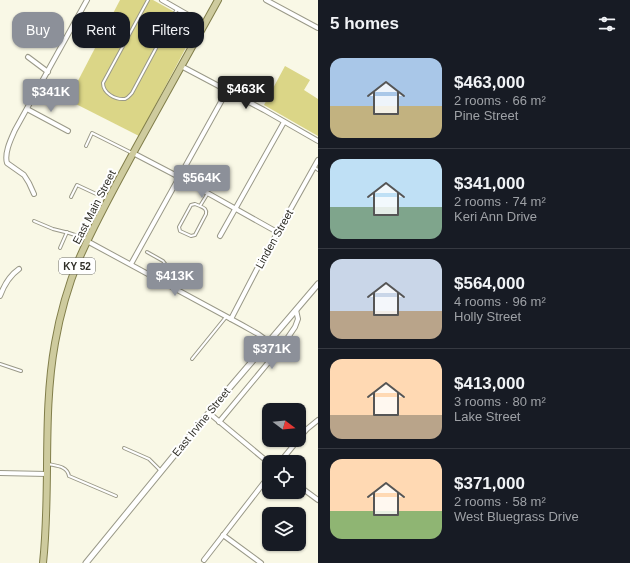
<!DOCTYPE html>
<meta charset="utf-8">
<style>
:root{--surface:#171b24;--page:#242831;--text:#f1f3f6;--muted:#9ea1a6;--line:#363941;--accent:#8c9099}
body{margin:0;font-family:Helvetica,sans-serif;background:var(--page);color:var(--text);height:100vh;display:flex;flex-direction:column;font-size:15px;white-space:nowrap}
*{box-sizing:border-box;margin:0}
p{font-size:13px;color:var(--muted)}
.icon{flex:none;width:22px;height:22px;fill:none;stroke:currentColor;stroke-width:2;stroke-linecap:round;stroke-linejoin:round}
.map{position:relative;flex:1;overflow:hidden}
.drawer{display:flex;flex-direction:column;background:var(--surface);width:312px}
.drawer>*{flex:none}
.top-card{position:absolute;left:12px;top:12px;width:246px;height:36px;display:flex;gap:8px}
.needle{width:26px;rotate:106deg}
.fabs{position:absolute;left:262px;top:403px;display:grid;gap:8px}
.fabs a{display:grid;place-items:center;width:44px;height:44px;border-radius:8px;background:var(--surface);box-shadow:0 1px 3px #0004;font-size:20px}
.price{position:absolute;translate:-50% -34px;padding:0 9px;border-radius:4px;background:var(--accent);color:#fff;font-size:13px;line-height:26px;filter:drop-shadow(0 1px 2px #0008)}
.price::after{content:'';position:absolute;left:50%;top:24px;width:12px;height:9px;margin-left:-6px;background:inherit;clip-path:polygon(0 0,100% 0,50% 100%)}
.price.on{background:#222;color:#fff}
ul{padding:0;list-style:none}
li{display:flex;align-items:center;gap:12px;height:100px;padding:0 12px}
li+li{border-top:1px solid var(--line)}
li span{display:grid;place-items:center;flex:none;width:112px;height:80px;border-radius:12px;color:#555}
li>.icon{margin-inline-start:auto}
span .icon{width:48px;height:48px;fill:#fffc;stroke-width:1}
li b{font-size:17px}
h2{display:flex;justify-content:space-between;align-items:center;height:48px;padding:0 12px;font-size:17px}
.pill{padding:0 14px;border-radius:12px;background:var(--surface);box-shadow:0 1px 3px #0004;font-size:14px;line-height:36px}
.pill.on{background:var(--accent);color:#fff}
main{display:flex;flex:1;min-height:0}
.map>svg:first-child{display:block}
</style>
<main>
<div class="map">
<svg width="318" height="563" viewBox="0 0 318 563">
<rect width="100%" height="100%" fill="#f9f8e6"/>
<g fill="#dbd687">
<path d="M120,0h33l45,25 -59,111 -71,-36z"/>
<path d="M285,66l25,14 -6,10 14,9v37l-54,-31z"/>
</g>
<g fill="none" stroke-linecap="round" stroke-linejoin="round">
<defs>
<g id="service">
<path d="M148,0l-45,83c0,10 12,17 22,16 3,-1 5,-4 7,-6l45,-84"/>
<path d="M86,146l6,-13 40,20"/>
<path d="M314,167l4,3"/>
<path d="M71,197l6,-12 30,14"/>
<path d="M200,206l-5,-2 -4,1 -12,22 1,4 11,5 4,-1 11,-21c1,-5 -2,-6 -6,-8l8,-13"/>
<path d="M34,221l19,8 16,4 18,6"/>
<path d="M60,248l7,-16"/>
<path d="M147,252l16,9 3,4 -1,4 -6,10"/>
<path d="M192,359l34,-42"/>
<path d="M0,364l21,7"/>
<path d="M124,448l25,11 11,11"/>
<path d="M48,464c9,2 19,2 21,12l47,20"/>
</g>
<g id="minor">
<path d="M162,0l42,24"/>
<path d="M266,0l52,28"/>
<path d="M28,57l20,15"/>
<path d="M181,66l83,44 54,31"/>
<path d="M27,109l41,22"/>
<path d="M133,153l46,24 98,55"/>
<path d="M34,194l-5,-11 -5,-8 -17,-12c-3,-10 4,-24 8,-33l72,-130"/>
<path d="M220,236l64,-114"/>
<path d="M87,241l155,84 16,9 11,8"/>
<path d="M131,264l96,-173"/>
<path d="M0,296c4,-11 9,-20 19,-27"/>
<path d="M231,319l26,-50 61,-109"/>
<path d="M209,413l60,50"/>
<path d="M219,422l63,-76 13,-19 3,-8 -2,-9"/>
<path d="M299,438l8,-9 11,-9"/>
<path d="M280,462l18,-22"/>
<path d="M0,473l47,1"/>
<path d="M299,486l19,14"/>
<path d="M223,535l38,28"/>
<path d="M204,560l65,-84"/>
</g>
<path id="tertiary" d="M86,563l140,-171 92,-108"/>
<path id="primary" d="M43,563c8,-73 -1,-148 12,-220 5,-29 13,-57 24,-84 17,-39 38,-76 58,-113 27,-49 54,-98 81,-146"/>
</defs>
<use href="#service" stroke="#9a9988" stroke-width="4"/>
<use href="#minor" stroke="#9a9988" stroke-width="6"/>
<use href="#tertiary" stroke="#9a9988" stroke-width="7"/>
<use href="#primary" stroke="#817e4a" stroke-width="8"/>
<use href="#service" stroke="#fff" stroke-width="2"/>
<use href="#minor" stroke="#fff" stroke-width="4"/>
<use href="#tertiary" stroke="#fff" stroke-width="5"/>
<use href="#primary" stroke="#cecb9e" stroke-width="6"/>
</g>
<g text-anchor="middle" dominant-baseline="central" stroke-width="4" stroke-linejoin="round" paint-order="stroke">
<rect fill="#fff" stroke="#6d6d68" stroke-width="1" x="59" y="258" width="36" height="16" rx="3"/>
<g font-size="10" font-weight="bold" fill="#2f2e27">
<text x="77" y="266">KY 52</text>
</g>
<g font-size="11" fill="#2f2e27" stroke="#fff">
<text transform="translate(94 207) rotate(-63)">East Main Street</text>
<text transform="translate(274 239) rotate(-61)">Linden Street</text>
<text transform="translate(201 422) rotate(-51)">East Irvine Street</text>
</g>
</g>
</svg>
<div class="fabs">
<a><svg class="needle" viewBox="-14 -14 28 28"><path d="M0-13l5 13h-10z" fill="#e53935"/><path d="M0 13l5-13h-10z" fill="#9ea1a6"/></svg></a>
<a><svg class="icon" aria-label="locate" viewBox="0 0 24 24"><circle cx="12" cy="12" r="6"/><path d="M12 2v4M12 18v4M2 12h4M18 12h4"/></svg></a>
<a><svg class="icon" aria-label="layers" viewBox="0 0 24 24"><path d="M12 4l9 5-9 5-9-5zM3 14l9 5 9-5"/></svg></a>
</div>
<b class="price on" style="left:246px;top:110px">$463K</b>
<b class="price" style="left:51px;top:113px">$341K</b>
<b class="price" style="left:202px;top:199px">$564K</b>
<b class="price" style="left:175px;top:297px">$413K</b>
<b class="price" style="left:272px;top:370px">$371K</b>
<div class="top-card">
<a class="pill on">Buy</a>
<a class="pill">Rent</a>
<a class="pill">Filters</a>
</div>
</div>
<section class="drawer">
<h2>5 homes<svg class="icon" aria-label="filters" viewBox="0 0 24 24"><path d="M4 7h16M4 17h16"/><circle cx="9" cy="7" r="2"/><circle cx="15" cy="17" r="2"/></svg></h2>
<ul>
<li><span style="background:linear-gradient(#a9c7e8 60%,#c2b280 0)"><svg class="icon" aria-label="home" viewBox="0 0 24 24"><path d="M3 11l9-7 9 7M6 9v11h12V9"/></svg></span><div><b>$463,000</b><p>2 rooms · 66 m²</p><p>Pine Street</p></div></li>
<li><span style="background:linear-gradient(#bfe0f5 60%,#7fa58c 0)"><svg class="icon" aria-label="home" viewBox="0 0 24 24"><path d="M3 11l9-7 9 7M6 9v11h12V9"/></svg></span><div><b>$341,000</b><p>2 rooms · 74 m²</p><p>Keri Ann Drive</p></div></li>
<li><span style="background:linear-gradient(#c9d6e8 65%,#b9a48a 0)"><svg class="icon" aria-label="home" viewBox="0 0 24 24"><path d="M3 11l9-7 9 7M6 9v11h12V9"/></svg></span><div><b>$564,000</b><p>4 rooms · 96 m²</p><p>Holly Street</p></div></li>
<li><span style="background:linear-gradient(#ffd9b3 70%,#b9a48a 0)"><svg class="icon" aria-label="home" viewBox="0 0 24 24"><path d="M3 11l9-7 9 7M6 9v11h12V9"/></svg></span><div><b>$413,000</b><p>3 rooms · 80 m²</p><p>Lake Street</p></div></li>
<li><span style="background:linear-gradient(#ffd9b3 65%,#8fb573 0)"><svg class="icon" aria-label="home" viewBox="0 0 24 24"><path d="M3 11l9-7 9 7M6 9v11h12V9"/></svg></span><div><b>$371,000</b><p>2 rooms · 58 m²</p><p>West Bluegrass Drive</p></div></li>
</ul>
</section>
</main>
